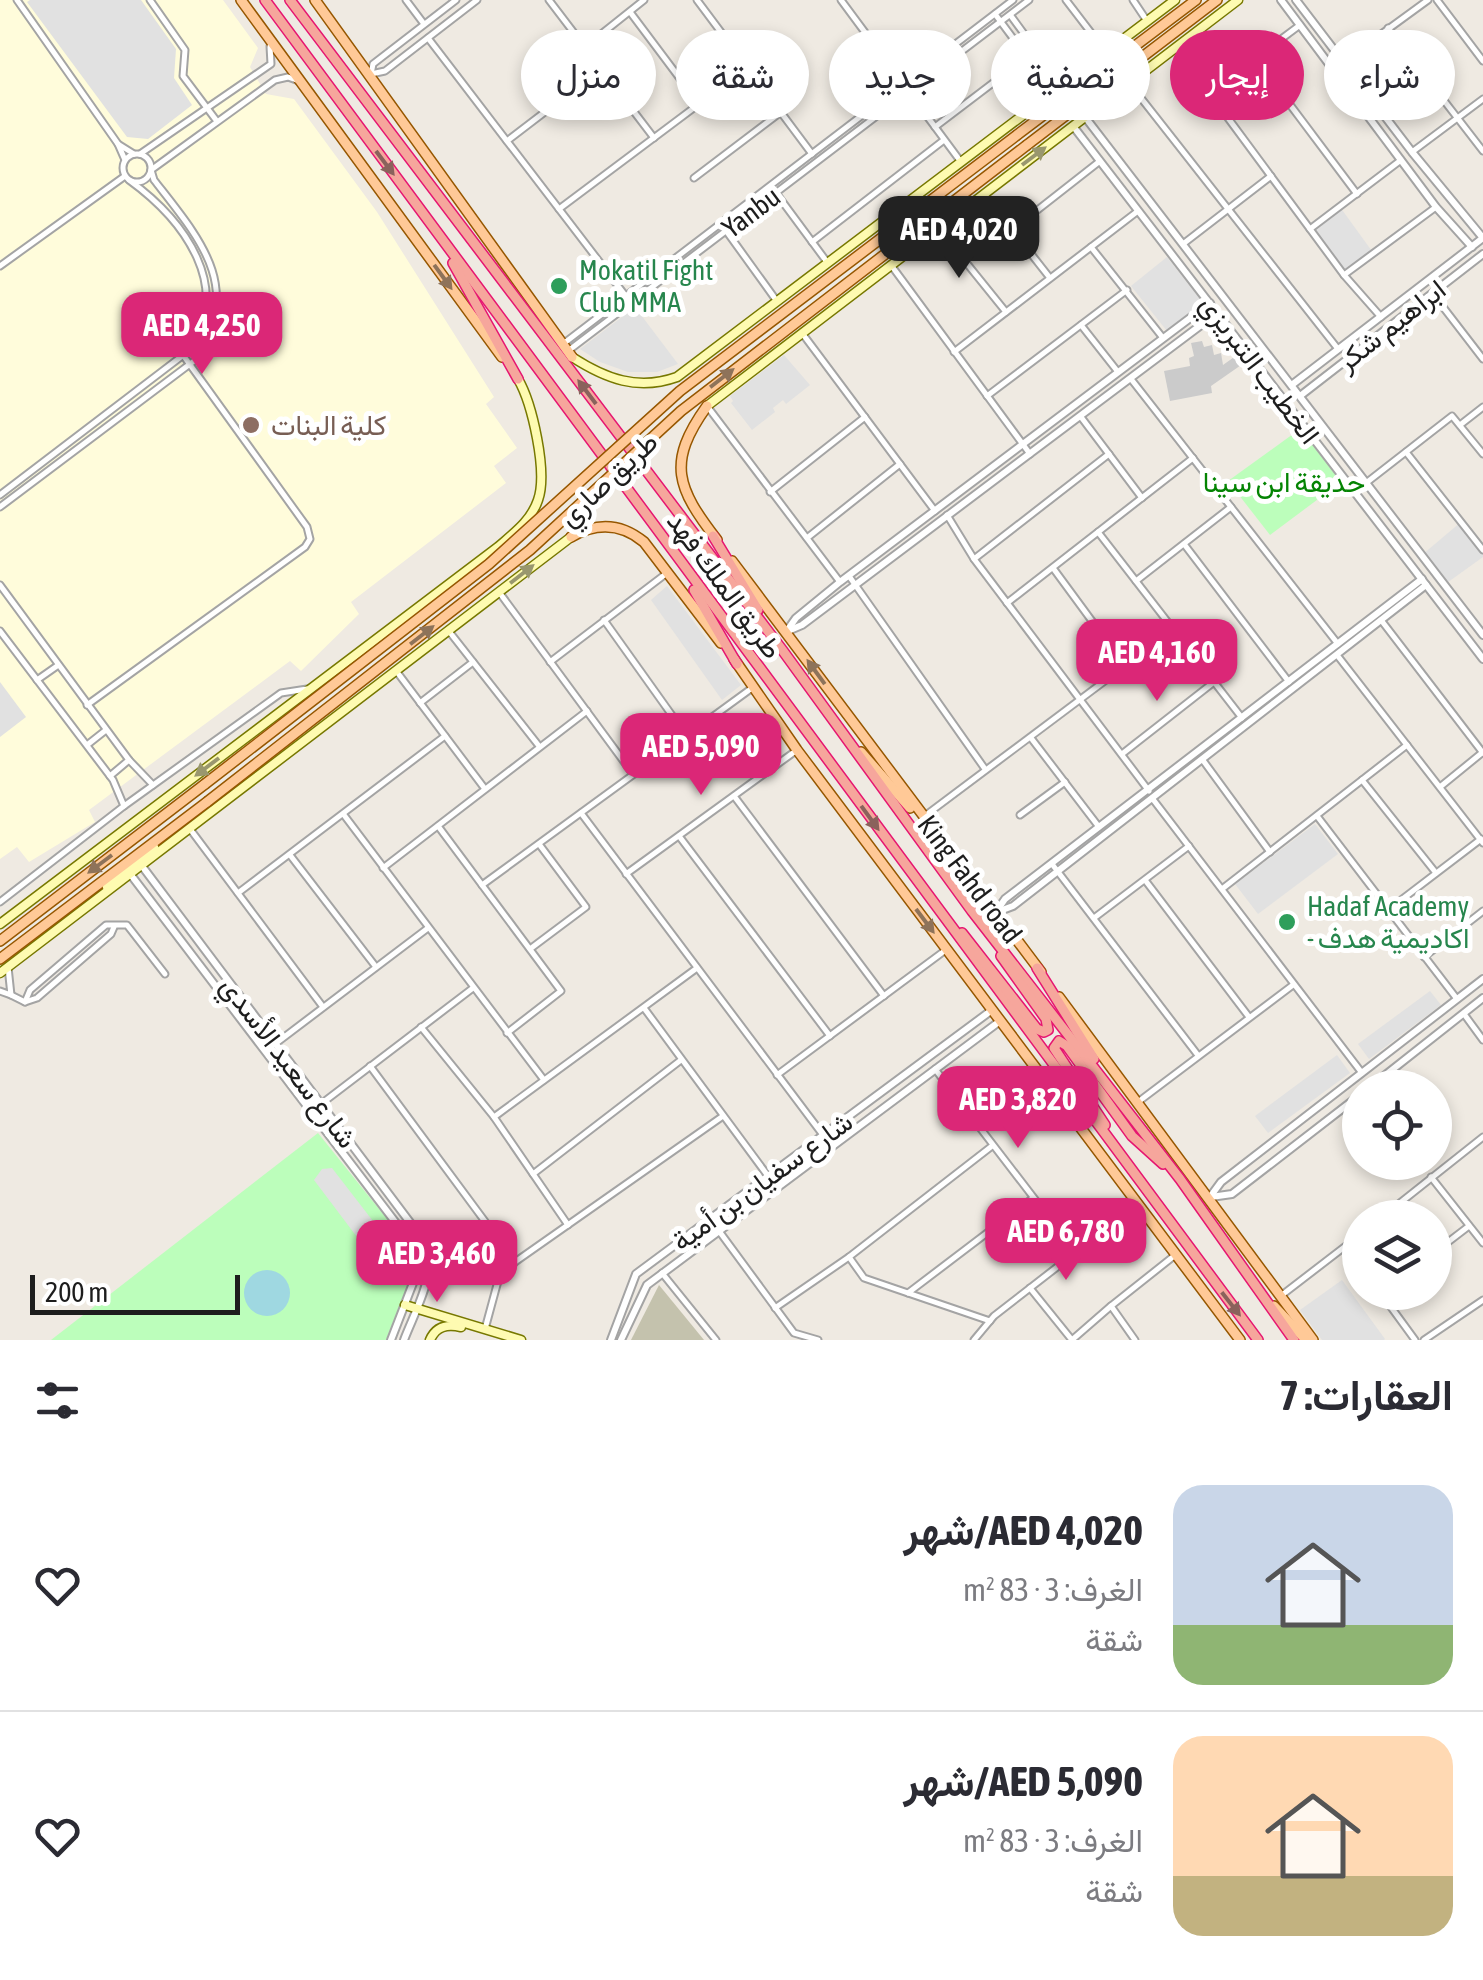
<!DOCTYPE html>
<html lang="ar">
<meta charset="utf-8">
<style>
:root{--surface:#fff;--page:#f7f7f7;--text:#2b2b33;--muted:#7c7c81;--line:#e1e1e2;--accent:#db2777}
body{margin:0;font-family:"Asap Condensed",Vazirmatn,sans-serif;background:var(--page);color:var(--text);direction:rtl;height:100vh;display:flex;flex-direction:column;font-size:38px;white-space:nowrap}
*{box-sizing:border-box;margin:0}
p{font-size:32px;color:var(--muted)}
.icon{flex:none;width:55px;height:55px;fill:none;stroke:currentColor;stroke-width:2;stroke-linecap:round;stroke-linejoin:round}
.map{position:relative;height:1340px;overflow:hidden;direction:ltr}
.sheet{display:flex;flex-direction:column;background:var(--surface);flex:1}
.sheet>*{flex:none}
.top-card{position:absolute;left:30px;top:30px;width:1425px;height:90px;direction:rtl;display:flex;gap:20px}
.tools{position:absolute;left:1342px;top:1070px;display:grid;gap:20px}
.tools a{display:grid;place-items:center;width:110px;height:110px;border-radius:50%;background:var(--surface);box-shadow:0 5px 15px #0003;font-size:50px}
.scale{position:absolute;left:30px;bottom:25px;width:210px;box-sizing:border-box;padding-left:10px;border:5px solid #1d1d1d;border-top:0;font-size:28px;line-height:35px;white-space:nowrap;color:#1d1d1d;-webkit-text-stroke:8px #fff;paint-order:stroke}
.price{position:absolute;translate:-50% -85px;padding:0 22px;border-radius:20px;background:var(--accent);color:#fff;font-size:32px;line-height:65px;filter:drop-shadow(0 2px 5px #0008)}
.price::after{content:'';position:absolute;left:50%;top:60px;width:30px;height:22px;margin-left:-15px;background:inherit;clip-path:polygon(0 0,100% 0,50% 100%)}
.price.on{background:#222;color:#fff}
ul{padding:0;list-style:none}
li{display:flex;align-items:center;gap:30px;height:250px;padding:0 30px}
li+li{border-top:2px solid var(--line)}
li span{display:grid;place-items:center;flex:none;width:280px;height:200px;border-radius:30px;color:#555}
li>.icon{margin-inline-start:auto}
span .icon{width:120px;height:120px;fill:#fffc;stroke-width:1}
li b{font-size:42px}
h2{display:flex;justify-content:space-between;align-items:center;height:120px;padding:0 30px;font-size:42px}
.pill{padding:0 35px;border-radius:45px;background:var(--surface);box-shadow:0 5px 15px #0003;font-size:35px;line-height:90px}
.pill.on{background:var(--accent);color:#fff}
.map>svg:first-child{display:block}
</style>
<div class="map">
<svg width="1483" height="1340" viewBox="0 0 1483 1340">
<rect width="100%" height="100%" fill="#efeae2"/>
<path fill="#fffcdb" d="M0,0h223l35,48 -8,19 16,27 28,5 83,113 117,185 -8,7 31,44 -23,18 12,17 -155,119 8,12 -58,57 -11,-10 -201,149 6,12 -66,40 -12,-15 -17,12z"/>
<path fill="#cbcbcb" d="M1202,341l2,6 8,-2 2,10 7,-2 2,12 14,-10 7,8 -33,23 1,7 -42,8 -6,-30 26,-5 -1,-8 5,-2 -3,-13z"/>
<path fill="#c4c2ad" d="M659,1285l45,55h-73z"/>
<g fill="#bcfebb">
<path d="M1300,429l41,53 -71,53 -42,-54z"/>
<path d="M318,1133l94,117 3,16 -29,74h-335z"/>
</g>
<g fill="#e1e1e1">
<path d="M30,0h111l35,49 -2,29 18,27 -44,34 -21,-2 -100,-135z"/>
<path d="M1340,207l34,47 -30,21 -34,-46z"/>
<path d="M1167,257l36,46 -36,28 -36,-45z"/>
<path d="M635,307l43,57 -21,8h-29l-28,-10 -20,-13z"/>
<path d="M784,355l26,30 -24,19 -3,-4 -10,8 2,4 -23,18 -21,-27 2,-2 -3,-5z"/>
<path d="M1461,522l22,28v7l-39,28 -22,-30z"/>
<path d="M667,586l74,99 -19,15 -71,-100z"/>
<path d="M0,682l26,35 -26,20z"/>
<path d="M1315,824l23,30 -80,60 -23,-30z"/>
<path d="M1430,991l11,14 -72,54 -11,-15z"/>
<path d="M1337,1055l13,18 -82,60 -13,-17z"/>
<path d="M332,1168l44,57 -16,16 -46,-61 8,-11z"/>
<path d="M1342,1280l43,59 -1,1h-62l-22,-30z"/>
</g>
<circle fill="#9fd8e1" cx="267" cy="1293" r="23"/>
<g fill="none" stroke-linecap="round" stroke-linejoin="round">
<defs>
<g id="minor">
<path d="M17,0l101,144"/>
<path d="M150,0l35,50 -2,26 33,44"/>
<path d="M406,0l18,24"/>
<path d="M549,0l105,138"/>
<path d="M697,0l115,154"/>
<path d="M841,0l120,162"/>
<path d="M1066,0l26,34"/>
<path d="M1133,0l14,21"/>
<path d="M1437,0l46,61"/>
<path d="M630,12l69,92"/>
<path d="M995,14l58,78"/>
<path d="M1011,16l51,70"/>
<path d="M1388,28l95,123"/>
<path d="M428,38l203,265"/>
<path d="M585,47l59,-47"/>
<path d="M1177,49l167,226 37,42"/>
<path d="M1255,58l102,136"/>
<path d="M1343,62l85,-62"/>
<path d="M371,74l14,-3 92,-71"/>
<path d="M371,74l2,-10 83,-64"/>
<path d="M1130,84l208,265"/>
<path d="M1210,92l90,-67"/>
<path d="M935,127l92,-70"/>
<path d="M507,141l94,-72"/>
<path d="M1412,152l71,-53"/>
<circle cx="137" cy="168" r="14"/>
<path d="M140,154l131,-90 -1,-18"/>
<path d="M125,160l-7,-16 16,10"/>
<path d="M694,178l87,-66"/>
<path d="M776,193l51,69"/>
<path d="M984,194l66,84"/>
<path d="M559,209l188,-141"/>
<path d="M939,229l67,83"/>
<path d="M1310,229l91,-69"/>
<path d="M1012,230l88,-69"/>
<path d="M727,232l49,68"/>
<path d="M812,242l132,-102"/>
<path d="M1183,244l88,-68"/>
<path d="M1091,247l72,91"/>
<path d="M891,265l139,189"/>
<path d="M0,266l125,-90"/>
<path d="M1344,275l92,-68"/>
<path d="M1433,294l50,65"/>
<path d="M1081,325l37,47"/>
<path d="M802,333l133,178"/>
<path d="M563,344l450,-344"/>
<path d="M568,351l461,-351"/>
<path d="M954,352l184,-141"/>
<path d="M1131,379l207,265"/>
<path d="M987,396l140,-106"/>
<path d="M707,406l133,176"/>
<path d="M1081,417l61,81"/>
<path d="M1460,425l23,-18"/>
<path d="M1406,452l77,98"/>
<path d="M1366,483l86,-67 31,38"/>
<path d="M770,492l95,-75"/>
<path d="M0,495l186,-142c50,-64 -2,-133 -57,-173"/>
<path d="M0,507l194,-146c51,-73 6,-122 -40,-181l-3,-10 124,-90 13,-3 11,4"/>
<path d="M947,515l27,44 175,232"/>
<path d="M1098,532l144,186"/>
<path d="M807,538l93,-74"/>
<path d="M1184,544l105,138"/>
<path d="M974,559l135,-105"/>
<path d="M1053,568l72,98"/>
<path d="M849,576l136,193"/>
<path d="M1136,581l95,-74"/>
<path d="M0,585l129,175 24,25"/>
<path d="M499,592l134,182"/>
<path d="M1007,603l186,-145"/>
<path d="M604,620l82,115"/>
<path d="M1381,620l102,133"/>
<path d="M448,630l91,116"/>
<path d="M0,631l113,149 11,26"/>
<path d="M1337,655l146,188"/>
<path d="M550,662l117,-89"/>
<path d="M397,672l88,117"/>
<path d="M37,680l20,-14"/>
<path d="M420,703l53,-41"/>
<path d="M87,705l218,-158 5,-8 -3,-12 -124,-172"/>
<path d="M1031,738l68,89"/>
<path d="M87,745l19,-15"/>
<path d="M1122,754l92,-72"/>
<path d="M1202,759l68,93"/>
<path d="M110,776l19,-16"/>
<path d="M1362,780l74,93"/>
<path d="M1440,787l43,-35"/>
<path d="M734,796l150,200"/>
<path d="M1152,798l210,275"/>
<path d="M581,813l251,334"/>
<path d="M344,815l200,265"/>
<path d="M926,815l248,-186"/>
<path d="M1020,815l45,-33"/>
<path d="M1317,816l140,183"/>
<path d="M438,826l123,165 -54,42"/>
<path d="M190,829l133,178"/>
<path d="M679,836l151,200"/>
<path d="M290,855l86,112"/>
<path d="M1052,864l145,190"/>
<path d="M383,868l204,-157"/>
<path d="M626,874l171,-124"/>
<path d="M1145,880l104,137"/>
<path d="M482,885l270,-197"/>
<path d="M1222,889l185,-144"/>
<path d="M238,893l207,-157"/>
<path d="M0,902l124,-96 157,-113 26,-4"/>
<path d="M1388,910l93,-71"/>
<path d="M1094,918l95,-72"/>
<path d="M530,949l56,-42 -47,-63"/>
<path d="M1424,957l59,-46"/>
<path d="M0,991l11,4 -3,-28"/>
<path d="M11,995l14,7 12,-4 74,-64 3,-7"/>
<path d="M25,1002l5,-12 76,-65h21l38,49"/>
<path d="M644,1008l124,168"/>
<path d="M1464,1014l19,26"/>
<path d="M421,1027l73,90 74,108"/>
<path d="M275,1044l153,-116"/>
<path d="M370,1066l145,196"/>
<path d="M935,1069l141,184"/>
<path d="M777,1075l170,-126"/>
<path d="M1138,1102l155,-117"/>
<path d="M321,1104l152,-116"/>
<path d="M494,1117l203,-149"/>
<path d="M533,1174l148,-114"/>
<path d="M1431,1177l52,66"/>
<path d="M1381,1218l102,-81"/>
<path d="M719,1231l75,102 24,7"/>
<path d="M1345,1247l15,20"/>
<path d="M1435,1252l34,-26"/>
<path d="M849,1257l15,21 126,43"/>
<path d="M662,1273l54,67"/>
<path d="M1030,1288l42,52"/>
<path d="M1380,1292l35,48"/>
<path d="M908,1293l125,-95"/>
<path d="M1282,1295l78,-60"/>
<path d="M775,1308l74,-51 143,-111"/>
<path d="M485,1329l13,-48 17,-19 208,-146"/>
<path d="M974,1340l20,-24 143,-111"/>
<path d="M1072,1340l39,-34"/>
<path d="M1135,1340l-24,-34 63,-50"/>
<path d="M1424,1340l59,-40"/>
</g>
<g id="tertiary">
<path d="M1281,0l155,207 36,40"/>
<path d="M1296,0l116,152 71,86"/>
<path d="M1085,117l398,518"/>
<path d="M1073,126l410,533"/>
<path d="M1293,384l190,-146"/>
<path d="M1300,396l183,-142"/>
<path d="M788,631l14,-6 415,-312"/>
<path d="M786,632l10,-14 44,-36 370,-279"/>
<path d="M142,866l285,379c9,31 -12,66 -23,95"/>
<path d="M131,875l284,373 5,17 -29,75"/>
<path d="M996,912l9,-13 417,-320"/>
<path d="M997,912l16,-6 413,-321"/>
<path d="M1369,1088l114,-90"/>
<path d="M1210,1197l11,-15 262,-203"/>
<path d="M1211,1197l21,-3 128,-99"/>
<path d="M611,1340l25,-66 356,-264"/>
<path d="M621,1340l26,-55 353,-264"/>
</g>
<g id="secondary">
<path d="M572,357c34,22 66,34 105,20l498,-377"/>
<path d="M707,406l531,-406"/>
<path d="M107,887l47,-40"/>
<path d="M0,924l498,-377c16,-14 33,-26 40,-47 10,-28 -6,-97 -20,-121"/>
<path d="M0,973l571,-436"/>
<path d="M405,1305l116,35"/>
<path d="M430,1340c6,-14 17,-16 31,-13"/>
</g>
<g id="primary">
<path d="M241,0l261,357"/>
<path d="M315,0l257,357"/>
<path d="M1017,135l179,-135"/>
<path d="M1027,145l190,-145"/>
<path d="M707,406c-41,57 -30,82 10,134"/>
<path d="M571,537c26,-15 50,-14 73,5l77,101"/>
<path d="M732,561l309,411"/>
<path d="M734,659l63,91 443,590"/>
<path d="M861,752l49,56"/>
<path d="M0,941l205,-157"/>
<path d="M0,959l207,-157"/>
<path d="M1059,997l254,343"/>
<path d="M1274,1306l32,34"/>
</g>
<g id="trunk">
<path d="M265,0l993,1340"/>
<path d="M290,0l493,651 189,260 208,268 114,161"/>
<path d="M453,263l65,116"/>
<path d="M713,536l45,74"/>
<path d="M694,590l43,74"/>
<path d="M962,933l75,96 7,3 4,-2 -2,-11 -45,-63"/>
<path d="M1037,968l57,91"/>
<path d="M1105,1125l-51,-77 5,-7 8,5 65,90 31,28"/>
</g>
</defs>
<use href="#minor" stroke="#a4a4a4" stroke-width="9"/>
<use href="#tertiary" stroke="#a4a4a4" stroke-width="10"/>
<use href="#secondary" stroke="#777800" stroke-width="11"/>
<use href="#primary" stroke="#965700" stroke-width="12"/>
<use href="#trunk" stroke="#e61671" stroke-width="12"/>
<use href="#minor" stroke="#fff" stroke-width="5"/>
<use href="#tertiary" stroke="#fff" stroke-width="6"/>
<use href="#secondary" stroke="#fefbb1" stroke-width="8"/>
<use href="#primary" stroke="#ffc997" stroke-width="9"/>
<use href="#trunk" stroke="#f6a69c" stroke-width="9"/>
<defs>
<g id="primary-bridge">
<path d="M205,784l284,-220 191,-173 337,-256"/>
<path d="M207,802l323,-252 151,-139 346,-266"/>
</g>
</defs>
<use href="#primary-bridge" stroke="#965700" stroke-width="12" stroke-linecap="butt"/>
<use href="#primary-bridge" stroke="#ffc997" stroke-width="9"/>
</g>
<defs><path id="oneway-solid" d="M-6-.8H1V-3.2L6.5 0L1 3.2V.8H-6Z" transform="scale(2.5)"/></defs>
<g fill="#99976e">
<use href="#oneway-solid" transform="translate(1034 156) rotate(-37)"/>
<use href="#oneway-solid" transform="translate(522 574) rotate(-38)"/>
<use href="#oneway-solid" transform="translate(207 767) rotate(143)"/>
</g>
<g fill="#8a625c">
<use href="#oneway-solid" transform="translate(385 163) rotate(53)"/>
<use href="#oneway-solid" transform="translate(587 392) rotate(-127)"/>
<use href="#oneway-solid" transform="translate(870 818) rotate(54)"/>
<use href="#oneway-solid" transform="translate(1231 1304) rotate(52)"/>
</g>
<g fill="#8e735a">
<use href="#oneway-solid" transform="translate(443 277) rotate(54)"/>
<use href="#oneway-solid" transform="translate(722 378) rotate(-38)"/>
<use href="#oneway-solid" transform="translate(422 635) rotate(-38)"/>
<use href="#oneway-solid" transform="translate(816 672) rotate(-126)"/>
<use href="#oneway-solid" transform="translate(100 864) rotate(143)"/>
<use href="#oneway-solid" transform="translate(925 921) rotate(53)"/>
</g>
<g fill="#2e9e5b" stroke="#fff" stroke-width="4">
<circle cx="559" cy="286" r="10"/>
<circle cx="1287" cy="922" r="10"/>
</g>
<circle fill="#8d6e63" stroke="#fff" stroke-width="4" cx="251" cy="425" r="10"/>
<g text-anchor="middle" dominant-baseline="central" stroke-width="10" stroke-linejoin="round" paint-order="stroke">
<g font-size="28" fill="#1d1d1d" stroke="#fff">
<text transform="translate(751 212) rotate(-37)">Yanbu</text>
<text transform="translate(1391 325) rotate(-38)">ابراهيم شكر</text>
<text transform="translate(1260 369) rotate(53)">الخطيب التبريزي</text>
<text transform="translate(608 479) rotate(-43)">طريق صاري</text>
<text transform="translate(725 585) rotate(54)">طريق الملك فهد</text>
<text transform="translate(970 879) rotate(53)">King Fahd road</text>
<text transform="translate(289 1062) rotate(53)">شارع سعيد الأسدي</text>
<text transform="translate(762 1181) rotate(-36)">شارع سفيان بن أمية</text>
</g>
<g font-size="28" fill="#27864d" stroke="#fff" text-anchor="start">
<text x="579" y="270">Mokatil Fight<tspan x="579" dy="32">Club MMA</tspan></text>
<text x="1307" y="906">Hadaf Academy<tspan x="1307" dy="32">- اكاديمية هدف</tspan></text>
</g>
<g font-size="28" fill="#785e54" stroke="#fff" text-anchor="start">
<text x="271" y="425">كلية البنات</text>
</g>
<g font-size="28" fill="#048403" stroke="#fff">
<text x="1284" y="482">حديقة ابن سينا</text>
</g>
</g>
</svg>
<div class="tools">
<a><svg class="icon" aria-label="locate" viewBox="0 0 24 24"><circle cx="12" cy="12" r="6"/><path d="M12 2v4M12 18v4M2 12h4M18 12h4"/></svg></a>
<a><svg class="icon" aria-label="layers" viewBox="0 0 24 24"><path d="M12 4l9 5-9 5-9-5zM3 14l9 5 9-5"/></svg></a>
</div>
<div class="scale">200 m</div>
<b class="price on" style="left:959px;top:281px">AED 4,020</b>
<b class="price" style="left:202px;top:377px">AED 4,250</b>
<b class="price" style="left:1157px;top:704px">AED 4,160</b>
<b class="price" style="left:701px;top:798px">AED 5,090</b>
<b class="price" style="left:1018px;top:1151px">AED 3,820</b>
<b class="price" style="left:1066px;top:1283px">AED 6,780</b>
<b class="price" style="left:437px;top:1305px">AED 3,460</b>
<div class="top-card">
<a class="pill">شراء</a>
<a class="pill on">إيجار</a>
<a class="pill">تصفية</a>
<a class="pill">جديد</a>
<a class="pill">شقة</a>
<a class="pill">منزل</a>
</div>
</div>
<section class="sheet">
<h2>العقارات: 7<svg class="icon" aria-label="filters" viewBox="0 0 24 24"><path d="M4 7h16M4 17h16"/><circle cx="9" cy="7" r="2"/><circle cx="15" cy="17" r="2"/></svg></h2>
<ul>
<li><span style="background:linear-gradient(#c9d6e8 70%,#8fb573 0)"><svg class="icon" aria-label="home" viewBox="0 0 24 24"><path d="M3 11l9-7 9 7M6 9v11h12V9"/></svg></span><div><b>AED 4,020/شهر</b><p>الغرف: 3 · 83 m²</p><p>شقة</p></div><svg class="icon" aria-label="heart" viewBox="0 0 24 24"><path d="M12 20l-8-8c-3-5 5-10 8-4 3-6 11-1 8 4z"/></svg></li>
<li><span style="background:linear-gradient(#ffd9b3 70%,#c2b280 0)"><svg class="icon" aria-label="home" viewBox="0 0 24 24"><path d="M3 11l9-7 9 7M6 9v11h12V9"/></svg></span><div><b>AED 5,090/شهر</b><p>الغرف: 3 · 83 m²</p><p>شقة</p></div><svg class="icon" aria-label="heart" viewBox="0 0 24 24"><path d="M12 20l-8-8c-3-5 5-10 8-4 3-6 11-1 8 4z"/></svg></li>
</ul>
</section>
